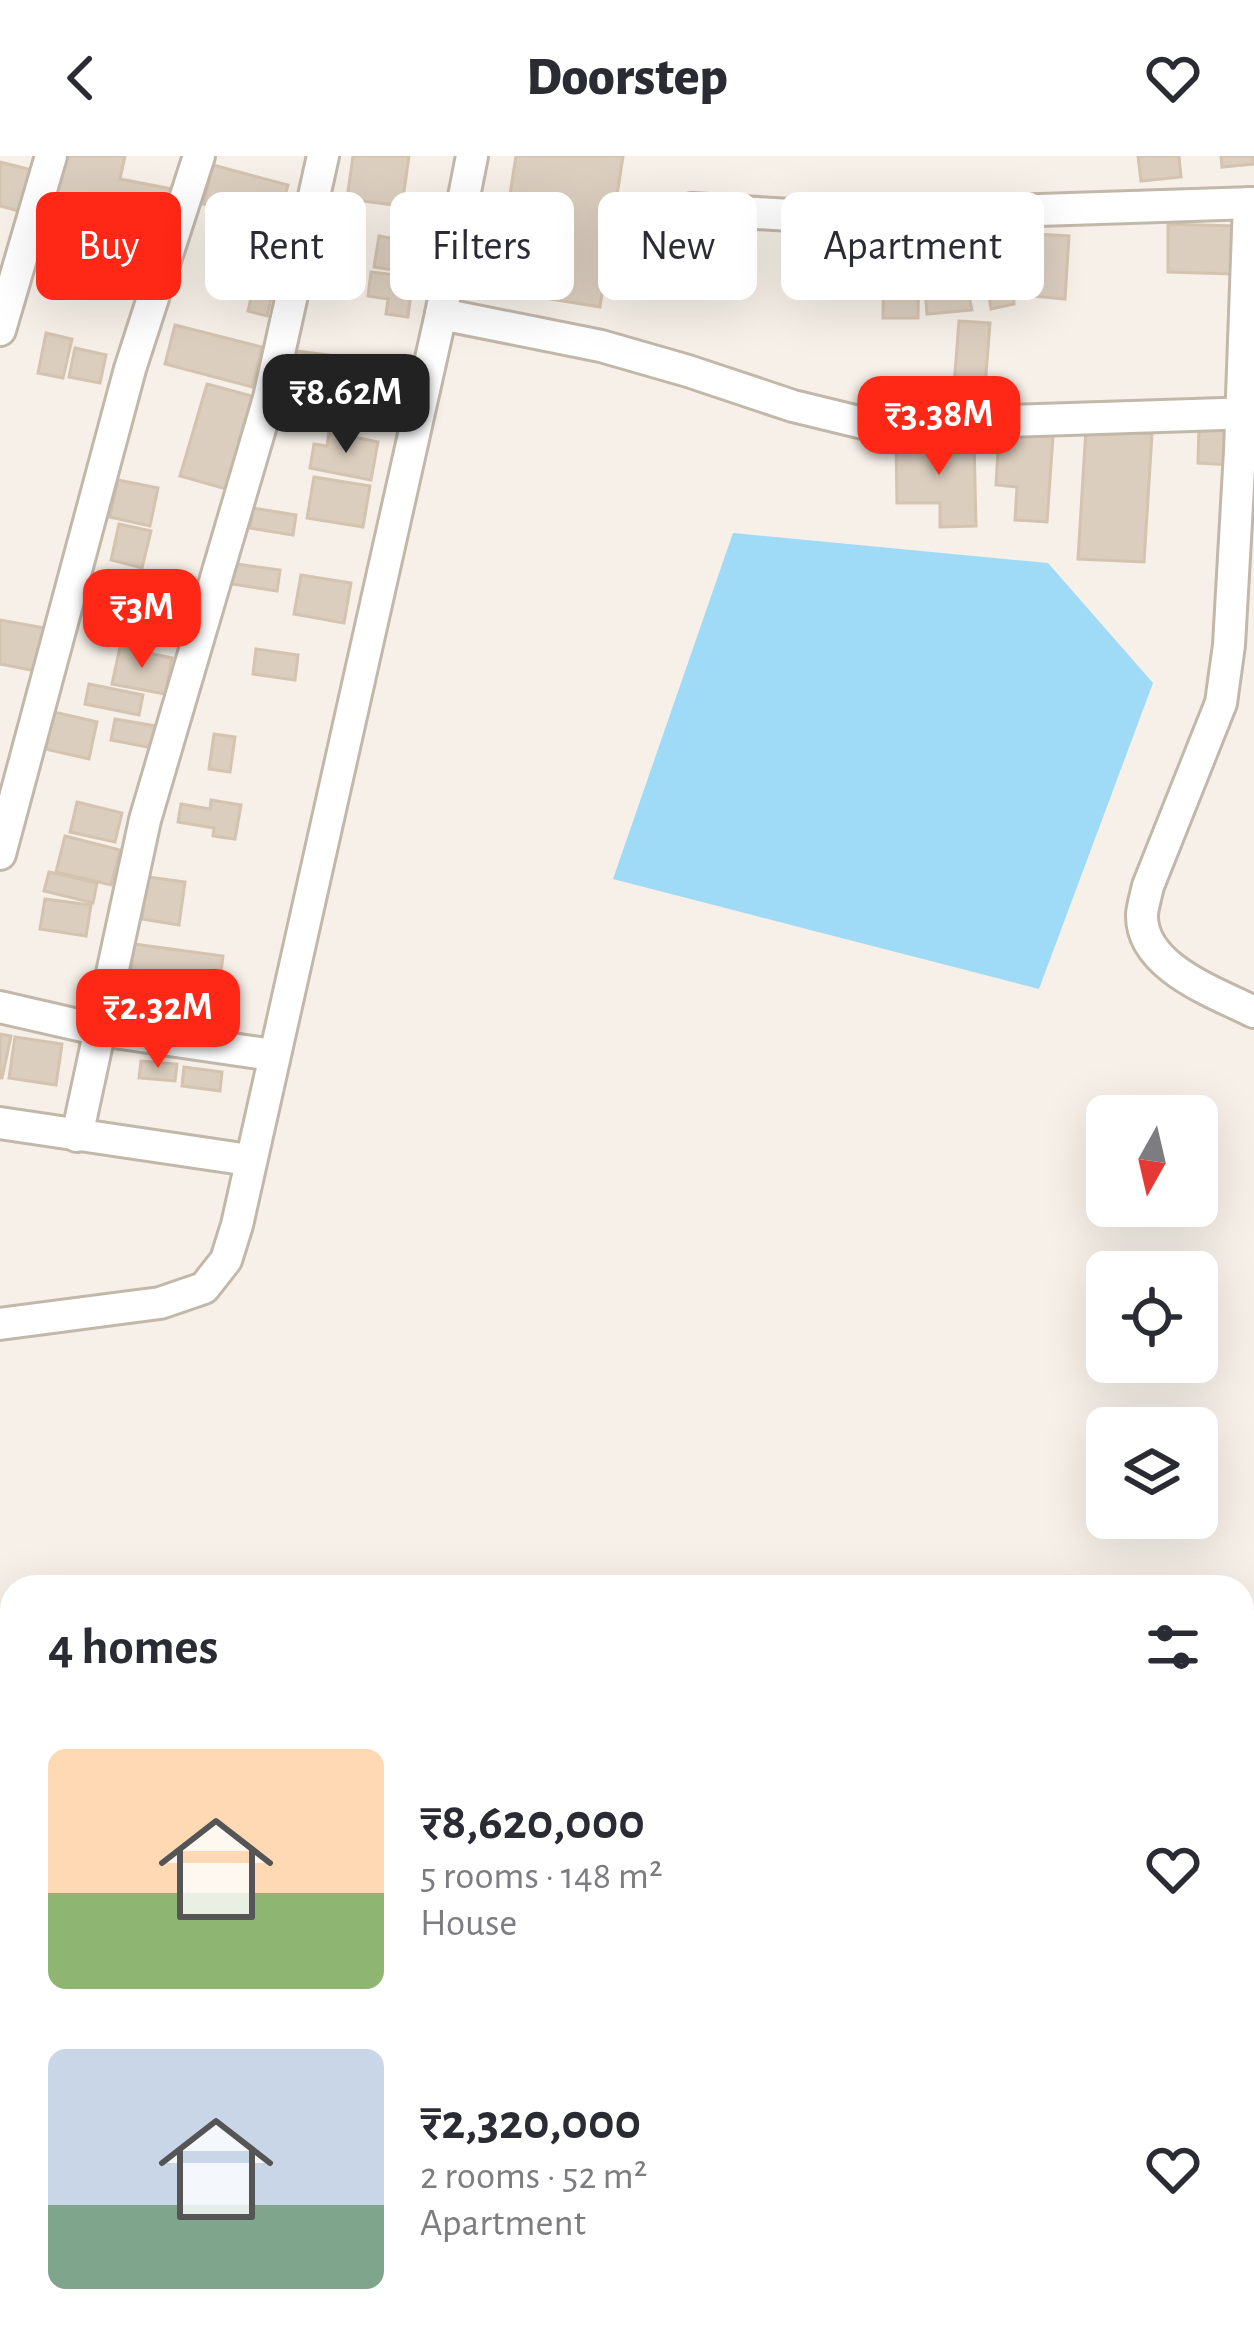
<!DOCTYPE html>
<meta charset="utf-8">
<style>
:root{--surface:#fff;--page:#f2f2f3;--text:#2b2b33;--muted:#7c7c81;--accent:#ff2716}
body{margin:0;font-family:"Alegreya Sans",sans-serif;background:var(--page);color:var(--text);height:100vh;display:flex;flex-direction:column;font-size:45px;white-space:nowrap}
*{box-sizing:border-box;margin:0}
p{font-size:39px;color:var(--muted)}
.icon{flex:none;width:66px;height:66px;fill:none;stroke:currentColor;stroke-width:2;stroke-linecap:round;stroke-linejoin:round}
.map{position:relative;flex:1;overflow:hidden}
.details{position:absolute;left:0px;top:1419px;width:1254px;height:771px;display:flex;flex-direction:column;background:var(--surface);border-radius:36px 36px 0 0;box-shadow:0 12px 48px #0002}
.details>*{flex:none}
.hud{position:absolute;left:36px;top:36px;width:1182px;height:108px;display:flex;gap:24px}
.needle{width:78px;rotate:188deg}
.controls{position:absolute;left:1086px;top:939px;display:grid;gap:24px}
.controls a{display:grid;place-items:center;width:132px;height:132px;border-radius:18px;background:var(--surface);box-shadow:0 12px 48px #0002;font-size:60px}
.price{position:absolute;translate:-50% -102px;padding:0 27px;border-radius:24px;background:var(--accent);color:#fff;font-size:39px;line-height:78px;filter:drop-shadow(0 3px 6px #0008)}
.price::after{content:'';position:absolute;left:50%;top:72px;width:36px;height:27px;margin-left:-18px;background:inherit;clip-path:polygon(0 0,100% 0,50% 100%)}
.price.current{background:#222;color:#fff}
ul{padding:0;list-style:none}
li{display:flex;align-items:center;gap:36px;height:300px;padding:0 48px}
li span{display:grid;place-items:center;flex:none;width:336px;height:240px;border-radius:18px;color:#555}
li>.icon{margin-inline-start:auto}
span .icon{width:144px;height:144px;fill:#fffc;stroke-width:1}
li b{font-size:51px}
h2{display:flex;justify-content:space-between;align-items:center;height:144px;padding:0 48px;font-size:51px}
.chip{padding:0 42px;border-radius:18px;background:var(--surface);box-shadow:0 12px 48px #0002;font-size:42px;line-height:108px}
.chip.current{background:var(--accent);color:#fff}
header{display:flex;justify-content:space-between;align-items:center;height:156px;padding:0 48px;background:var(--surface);font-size:54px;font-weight:800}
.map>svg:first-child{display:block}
</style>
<header><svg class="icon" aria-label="back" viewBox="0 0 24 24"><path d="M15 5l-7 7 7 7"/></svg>Doorstep<svg class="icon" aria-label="heart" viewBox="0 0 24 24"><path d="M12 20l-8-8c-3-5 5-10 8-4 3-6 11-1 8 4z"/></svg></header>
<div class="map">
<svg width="1254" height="2188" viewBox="0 0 1254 2188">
<rect width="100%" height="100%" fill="#f6f0e8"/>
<g fill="#d5edad">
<path d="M1254,1635v91l-12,1v-90z"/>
<path d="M1254,1911v215l-12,-2v-212z"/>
</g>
<path fill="#9fdaf7" d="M733,377l315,30 105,120 -114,306 -426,-110z"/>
<g fill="#dbcebf" stroke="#d4c3af" stroke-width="3">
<path d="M62,0h63l-5,23 52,10 -7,34 -112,-23z"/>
<path d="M353,0h56l-7,50 -55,-7z"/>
<path d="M516,0h107l-23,151 -105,-17z"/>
<path d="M1138,0h41l2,21 -40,4z"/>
<path d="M1221,0h33v8l-32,3z"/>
<path d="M0,6l32,8 -10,42 -22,-6z"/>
<path d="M213,9l75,20 -11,39 -74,-20z"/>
<path d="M102,60l54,15 -11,37 -53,-14z"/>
<path d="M1011,68l3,80 -23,5 -2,-13h-20l3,14 -45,4 -5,-66h38l-2,-18z"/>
<path d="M1168,68l66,2 -1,48 -65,-2z"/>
<path d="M1036,78l33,2 -4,63 -33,-3z"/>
<path d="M379,80l39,7 -5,30 -39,-6z"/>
<path d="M884,89l35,1 -1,72h-35z"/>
<path d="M257,116l19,5 -9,39 -19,-5z"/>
<path d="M371,116l42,5 -5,40 -22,-3 2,-15 -20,-3z"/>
<path d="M959,165l31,2 -6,77 -31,-2z"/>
<path d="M175,169l87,22 -10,40 -87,-23z"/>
<path d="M46,177l26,6 -9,39 -25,-5z"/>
<path d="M75,192l31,7 -6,28 -31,-6z"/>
<path d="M289,194l47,6 -4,30 -46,-6z"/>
<path d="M207,228l45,12 -26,93 -46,-13z"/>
<path d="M1199,270l36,1 -2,38 -35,-2z"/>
<path d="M1086,273l66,5 -8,128 -66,-3z"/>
<path d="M329,276l49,10 -7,38 -61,-12 4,-24 13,2z"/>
<path d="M999,277l54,3 -6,86 -32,-2 2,-33 -21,-2z"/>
<path d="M974,284l2,86 -36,1v-24h-43l-1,-62z"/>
<path d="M314,321l56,9 -7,41 -56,-9z"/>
<path d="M118,324l40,8 -8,38 -40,-9z"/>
<path d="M253,352l43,7 -3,20 -43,-7z"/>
<path d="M119,368l32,7 -9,37 -31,-8z"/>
<path d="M229,407l51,7 -3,21 -51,-8z"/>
<path d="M301,419l50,8 -7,40 -50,-9z"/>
<path d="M99,445l31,9 -9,35 -31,-8z"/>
<path d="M0,464l44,8 -8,43 -36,-7z"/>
<path d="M120,491l52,11 -7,36 -53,-10z"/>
<path d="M256,493l42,6 -3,25 -42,-6z"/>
<path d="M89,528l54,11 -4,20 -54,-11z"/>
<path d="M45,554l52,12 -8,37 -52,-12z"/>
<path d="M115,563l47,8 -4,22 -47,-9z"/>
<path d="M214,578l21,3 -5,35 -21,-3z"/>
<path d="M211,644l30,5 -6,34 -22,-3 1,-8 -36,-6 3,-18 29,5z"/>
<path d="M77,646l45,11 -7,29 -45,-10z"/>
<path d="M65,680l55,14 -9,35 -55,-13z"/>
<path d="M49,716l48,11 -4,20 -49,-12z"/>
<path d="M148,721l37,5 -6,43 -37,-6z"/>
<path d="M45,743l46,6 -5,31 -46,-7z"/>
<path d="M134,788l89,12 -6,46 -88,-12z"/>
<path d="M0,878l11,2 -9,42h-2z"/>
<path d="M15,881l47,7 -6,41 -47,-7z"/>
<path d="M141,905l36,3 -2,17 -36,-3z"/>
<path d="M184,911l38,5 -2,19 -38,-5z"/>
</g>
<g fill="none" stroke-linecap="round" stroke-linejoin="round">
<defs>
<path id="lane" d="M1174,2188l3,-10"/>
<g id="street">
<path d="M1249,47l-9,248 -11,194 -8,58 -73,183c-2,9 -5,19 -6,28 -2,53 74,79 112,98"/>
<path d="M692,53l98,6 129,-1 335,-11"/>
<path d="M441,158l160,32 87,25 105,35 70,17 57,1 334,-11"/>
<path d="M0,174l51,-174"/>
<path d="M0,698l130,-485 69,-213"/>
<path d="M0,851l100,23 173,25"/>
<path d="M0,967l249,37"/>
<path d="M77,980l68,-316 124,-422 54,-242"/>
<path d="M0,1168l160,-21 44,-15 22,-28 11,-35 204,-911 31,-158"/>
<path d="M0,1746l12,-5"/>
<path d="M0,1792l12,6"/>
</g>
<g id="secondary">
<path d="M1242,1621l12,-2"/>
<path d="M0,2024l12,-4"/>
<path d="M1242,2151l12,2"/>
<path d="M448,2188l29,-10"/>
</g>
<g id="highway">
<path d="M1242,1747l12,-2"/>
<path d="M1242,1861h12"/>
<path d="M0,2126l12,-4"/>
<path d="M71,2188l29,-10"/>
</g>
</defs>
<use href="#lane" stroke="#c2b8aa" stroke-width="21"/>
<use href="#street" stroke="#c2b8aa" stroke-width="36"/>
<use href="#secondary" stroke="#ddc596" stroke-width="48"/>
<use href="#highway" stroke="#ed972b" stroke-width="60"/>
<use href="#lane" stroke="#fff" stroke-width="15"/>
<use href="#street" stroke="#fff" stroke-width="30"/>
<use href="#secondary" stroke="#ffeec9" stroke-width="42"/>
<use href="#highway" stroke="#ffc26a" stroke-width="54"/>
</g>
</svg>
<div class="controls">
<a><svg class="needle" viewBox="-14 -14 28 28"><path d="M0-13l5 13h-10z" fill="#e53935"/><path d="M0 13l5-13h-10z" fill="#7c7c81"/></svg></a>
<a><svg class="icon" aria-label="locate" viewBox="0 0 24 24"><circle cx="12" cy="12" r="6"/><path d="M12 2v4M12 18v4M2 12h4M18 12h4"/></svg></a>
<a><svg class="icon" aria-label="layers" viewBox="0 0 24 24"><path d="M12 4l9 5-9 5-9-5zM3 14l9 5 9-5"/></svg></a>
</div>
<b class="price current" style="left:346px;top:300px">₹8.62M</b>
<b class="price" style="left:939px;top:322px">₹3.38M</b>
<b class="price" style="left:142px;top:515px">₹3M</b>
<b class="price" style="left:158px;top:915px">₹2.32M</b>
<div class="hud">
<a class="chip current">Buy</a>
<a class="chip">Rent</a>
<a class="chip">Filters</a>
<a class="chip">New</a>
<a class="chip">Apartment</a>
</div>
<section class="details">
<h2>4 homes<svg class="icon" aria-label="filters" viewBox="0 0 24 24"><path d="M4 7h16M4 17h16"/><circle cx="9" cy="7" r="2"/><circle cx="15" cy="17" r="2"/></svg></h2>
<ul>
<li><span style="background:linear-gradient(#ffd9b3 60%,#8fb573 0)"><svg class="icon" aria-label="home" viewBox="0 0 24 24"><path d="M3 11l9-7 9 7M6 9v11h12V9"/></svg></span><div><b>₹8,620,000</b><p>5 rooms · 148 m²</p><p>House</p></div><svg class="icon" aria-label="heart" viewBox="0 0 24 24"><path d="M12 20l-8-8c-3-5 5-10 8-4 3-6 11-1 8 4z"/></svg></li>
<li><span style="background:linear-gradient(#c9d6e8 65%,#7fa58c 0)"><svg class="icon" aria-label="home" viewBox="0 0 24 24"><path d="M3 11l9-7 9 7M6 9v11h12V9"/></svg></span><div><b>₹2,320,000</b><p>2 rooms · 52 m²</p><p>Apartment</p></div><svg class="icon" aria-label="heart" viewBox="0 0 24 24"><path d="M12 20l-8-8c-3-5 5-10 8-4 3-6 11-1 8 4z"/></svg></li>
</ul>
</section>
</div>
